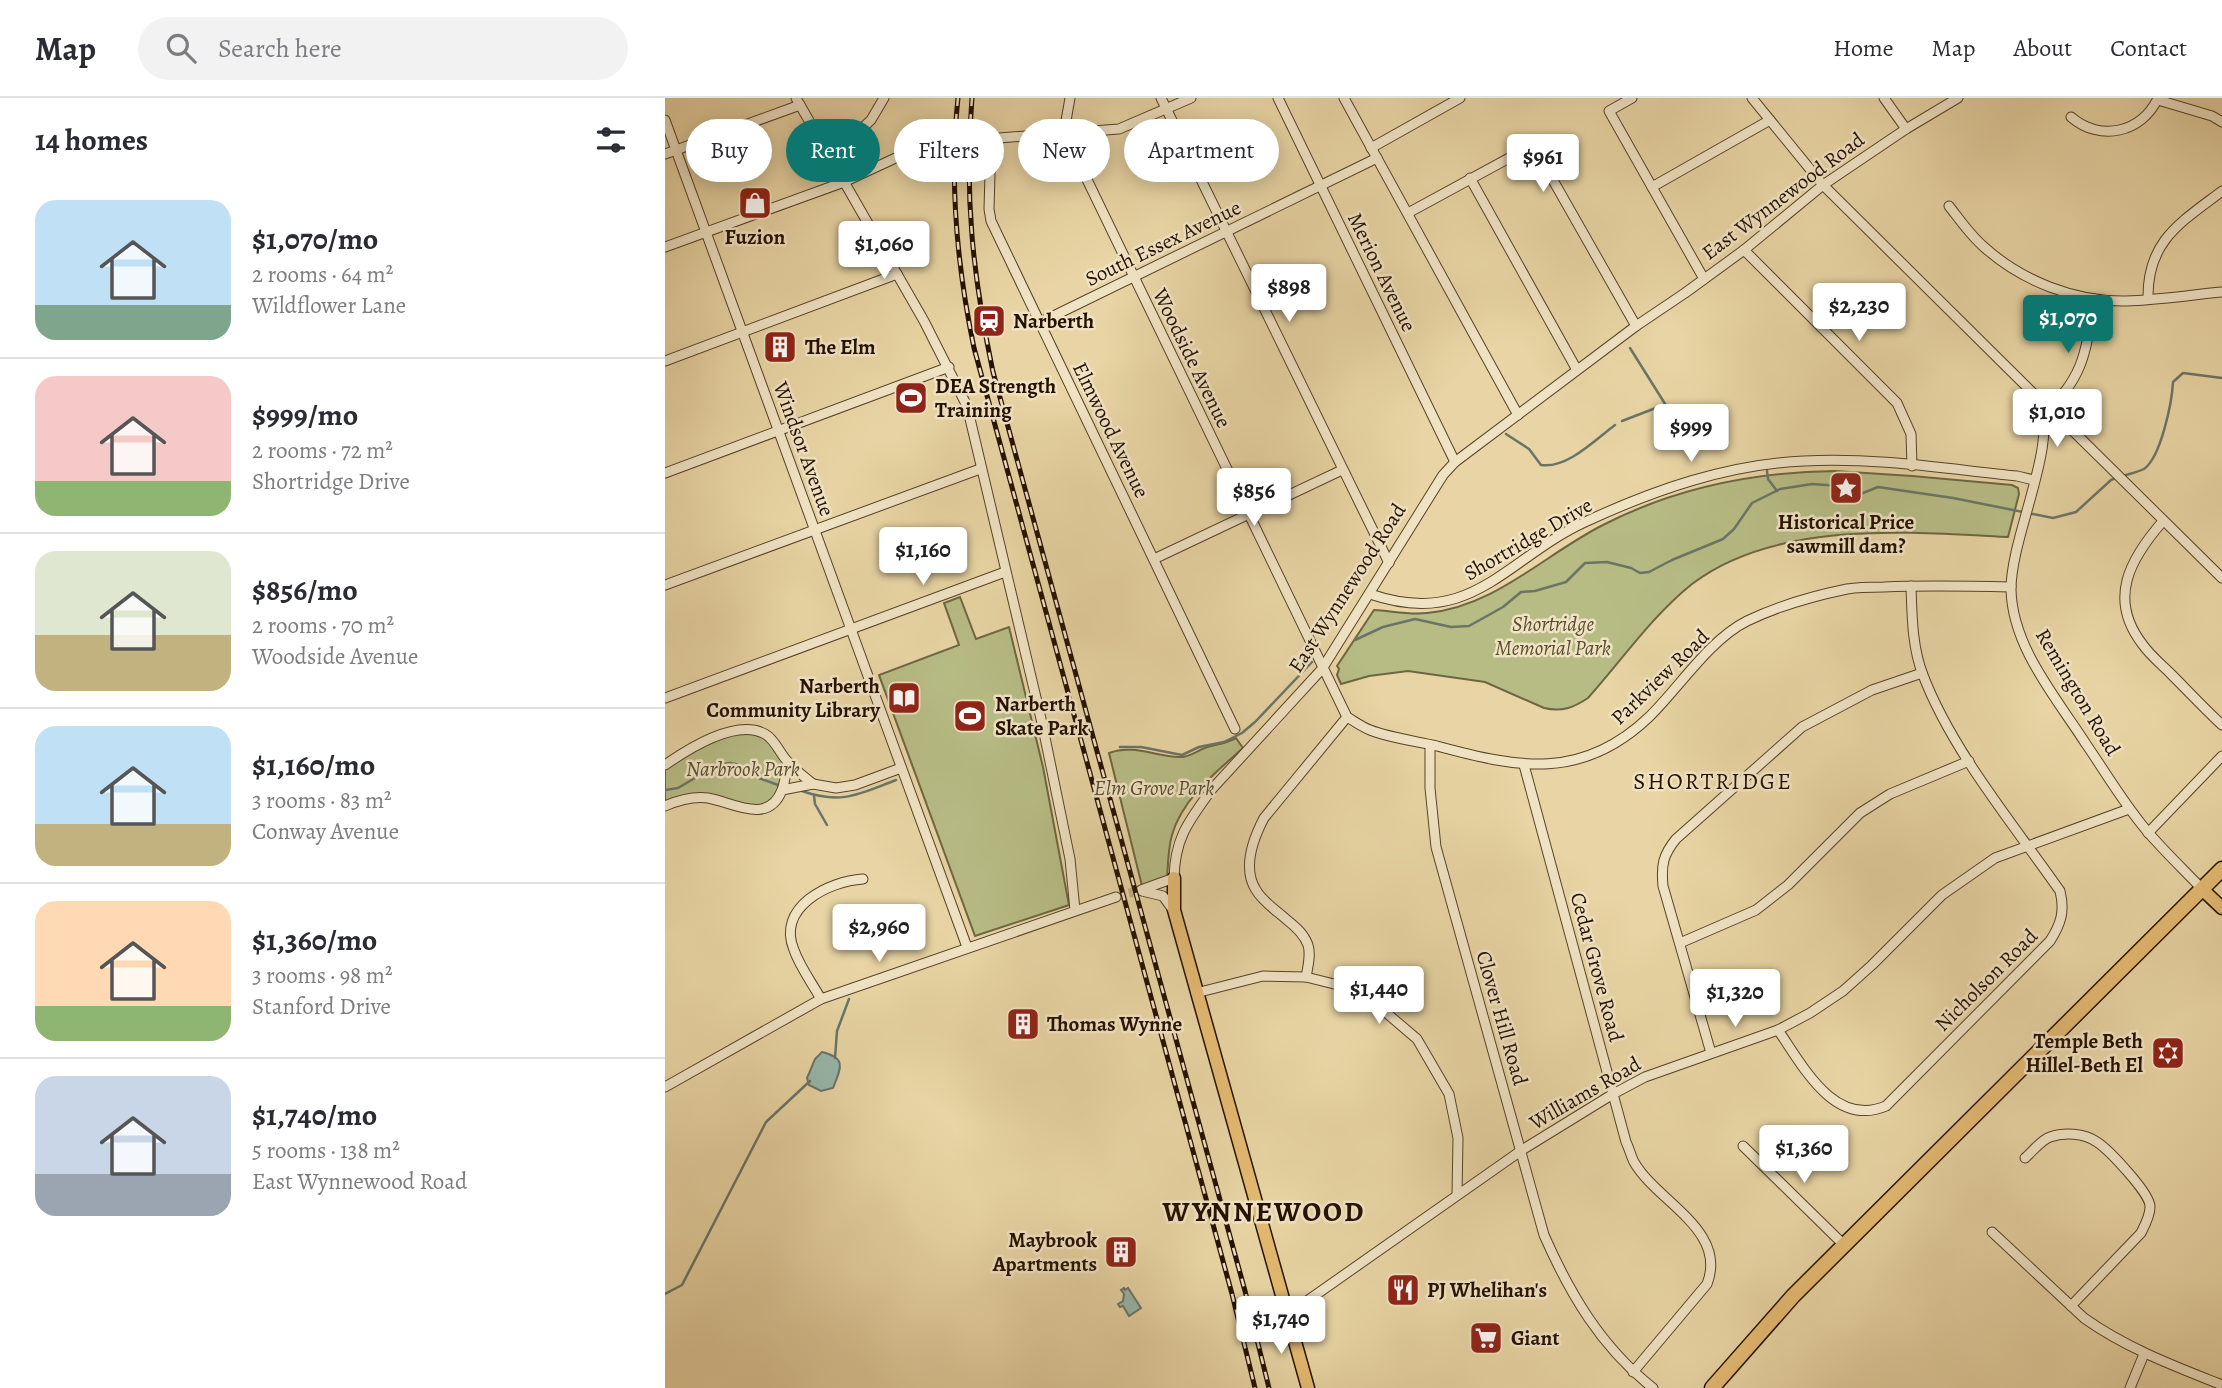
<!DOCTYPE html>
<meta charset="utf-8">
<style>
:root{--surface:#fff;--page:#f2f2f3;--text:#2b2b33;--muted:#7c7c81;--line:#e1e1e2;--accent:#0f766e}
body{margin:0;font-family:Alegreya,serif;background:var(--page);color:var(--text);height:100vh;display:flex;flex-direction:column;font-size:26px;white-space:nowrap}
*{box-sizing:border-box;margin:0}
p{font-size:23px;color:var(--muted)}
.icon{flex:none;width:38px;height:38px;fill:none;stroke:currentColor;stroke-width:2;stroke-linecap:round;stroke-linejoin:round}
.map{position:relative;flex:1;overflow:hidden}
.side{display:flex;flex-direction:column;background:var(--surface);width:665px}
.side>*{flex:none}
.hud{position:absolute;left:21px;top:21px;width:665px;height:63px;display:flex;gap:14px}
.price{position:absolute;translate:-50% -60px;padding:0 16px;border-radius:7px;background:#fff;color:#222;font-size:23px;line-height:46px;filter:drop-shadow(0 2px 4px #0008)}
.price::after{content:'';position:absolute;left:50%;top:42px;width:21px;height:16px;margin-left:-10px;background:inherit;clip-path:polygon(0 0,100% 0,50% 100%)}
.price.active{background:var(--accent);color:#fff}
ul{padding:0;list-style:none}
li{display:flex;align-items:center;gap:21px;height:175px;padding:0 35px}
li+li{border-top:2px solid var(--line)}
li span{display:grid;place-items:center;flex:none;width:196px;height:140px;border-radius:21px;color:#555}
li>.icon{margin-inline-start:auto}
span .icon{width:84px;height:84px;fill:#fffc;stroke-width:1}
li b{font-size:30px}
h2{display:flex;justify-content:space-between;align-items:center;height:84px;padding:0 35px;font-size:30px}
.pill{padding:0 24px;border-radius:32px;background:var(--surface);box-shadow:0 4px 18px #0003;font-size:24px;line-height:63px}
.pill.active{background:var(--accent);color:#fff}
header{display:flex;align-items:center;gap:42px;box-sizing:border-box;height:98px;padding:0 35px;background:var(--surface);border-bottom:2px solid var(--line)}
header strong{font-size:33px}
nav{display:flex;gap:38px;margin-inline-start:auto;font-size:24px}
.search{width:490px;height:63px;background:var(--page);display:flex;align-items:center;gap:18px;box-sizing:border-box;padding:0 24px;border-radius:38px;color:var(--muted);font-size:26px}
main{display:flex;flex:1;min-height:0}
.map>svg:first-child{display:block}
</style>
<header>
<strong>Map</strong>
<div class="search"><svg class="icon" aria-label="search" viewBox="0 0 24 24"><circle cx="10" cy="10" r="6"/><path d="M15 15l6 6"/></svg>Search here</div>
<nav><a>Home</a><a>Map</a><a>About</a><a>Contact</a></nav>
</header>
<main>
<section class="side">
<h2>14 homes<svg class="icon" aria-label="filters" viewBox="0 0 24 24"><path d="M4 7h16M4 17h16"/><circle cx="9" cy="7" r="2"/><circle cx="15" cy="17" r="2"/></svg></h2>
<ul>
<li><span style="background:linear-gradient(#bfe0f5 75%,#7fa58c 0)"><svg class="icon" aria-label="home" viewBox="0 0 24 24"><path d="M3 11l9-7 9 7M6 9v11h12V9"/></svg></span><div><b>$1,070/mo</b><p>2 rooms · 64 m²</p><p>Wildflower Lane</p></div></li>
<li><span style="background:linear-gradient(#f6c9c9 75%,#8fb573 0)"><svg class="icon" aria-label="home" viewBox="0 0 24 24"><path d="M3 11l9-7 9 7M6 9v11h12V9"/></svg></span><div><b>$999/mo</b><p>2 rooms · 72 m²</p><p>Shortridge Drive</p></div></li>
<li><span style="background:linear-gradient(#dfe7d0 60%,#c2b280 0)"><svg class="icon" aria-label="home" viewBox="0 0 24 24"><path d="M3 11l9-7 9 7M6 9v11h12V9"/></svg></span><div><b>$856/mo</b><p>2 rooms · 70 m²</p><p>Woodside Avenue</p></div></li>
<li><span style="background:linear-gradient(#bfe0f5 70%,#c2b280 0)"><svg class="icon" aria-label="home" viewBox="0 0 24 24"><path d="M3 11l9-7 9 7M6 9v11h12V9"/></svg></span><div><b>$1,160/mo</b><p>3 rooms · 83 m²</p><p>Conway Avenue</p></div></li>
<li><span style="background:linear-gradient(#ffd9b3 75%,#8fb573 0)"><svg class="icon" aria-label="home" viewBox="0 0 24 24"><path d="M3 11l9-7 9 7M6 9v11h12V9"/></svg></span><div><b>$1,360/mo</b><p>3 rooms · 98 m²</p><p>Stanford Drive</p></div></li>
<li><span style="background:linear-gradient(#c9d6e8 70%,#9aa5b1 0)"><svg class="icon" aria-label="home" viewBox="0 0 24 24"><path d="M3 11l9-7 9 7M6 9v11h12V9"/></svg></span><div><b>$1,740/mo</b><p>5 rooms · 138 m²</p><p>East Wynnewood Road</p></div></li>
</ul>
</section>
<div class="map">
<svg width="1557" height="1290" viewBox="0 0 1557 1290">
<rect width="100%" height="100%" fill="#e8d4a4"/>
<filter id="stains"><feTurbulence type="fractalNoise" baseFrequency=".00286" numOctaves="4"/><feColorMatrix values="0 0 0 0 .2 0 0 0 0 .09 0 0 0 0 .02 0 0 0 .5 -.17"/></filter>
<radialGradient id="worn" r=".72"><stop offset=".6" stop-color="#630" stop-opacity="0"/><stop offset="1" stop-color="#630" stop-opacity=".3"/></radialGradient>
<g fill="#b7bc85" stroke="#6e6642" stroke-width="2">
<path d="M1170,373l77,5 100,9 6,3 1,6 -11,43c-99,-5 -232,-17 -316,47 -40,32 -70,76 -104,114 -15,10 -26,14 -44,10l-59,-26 -77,-11 -39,5 -28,8 -4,-9 2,-6 -2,-3 37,-56c18,1 35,5 53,3 68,-6 118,-59 176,-88 72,-37 151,-53 232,-54z"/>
<path d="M295,499l16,42 33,-12 34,140 26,138 -94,31 -96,-261 80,-30 -15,-42z"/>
<path d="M73,633l27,3 23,28 -6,28 -14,16 -20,5 -39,-13 -44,9v-42l27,-18z"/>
<path d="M571,640l7,10c-27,24 -61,51 -71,87 -4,14 -4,30 -5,44l-25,7 -33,-133c24,-9 45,3 70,4 10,1 17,-6 26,-9 11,-4 20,-4 31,-10z"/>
</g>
<g fill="#98b7ac" stroke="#6a7567" stroke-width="2">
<path d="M157,954c25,6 19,16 11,36l-12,3 -12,-6 -2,-7 8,-19z"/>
<path d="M459,1190l1,2 3,-2 13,20 -12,8 -6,-10 -3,1 -2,-3 5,-3 1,-7 -3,-4z"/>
</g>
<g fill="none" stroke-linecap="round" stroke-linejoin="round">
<g stroke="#6a7567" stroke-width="2.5">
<path d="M965,250l37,59"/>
<path d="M957,323l39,-15 38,7"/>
<path d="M841,336l23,15 12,16c26,4 54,-25 74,-40"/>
<path d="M1102,373l1,8 9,12"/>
<path d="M1458,378c6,-2 15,-4 21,-7 17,-12 28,-67 29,-87l10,-9 39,5"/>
<path d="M690,542l28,-13 32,-8 36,8 18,-1 34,-19 18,-15 14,-1 31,-9 19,-19 22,-1 24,6 9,5 9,-1 23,-12 51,-21 11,-10 18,-26 28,-14 32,-5 28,2 18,9 20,-8 75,11 100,20 23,-6 35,-32 5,-2"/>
<path d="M455,649h21l41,8 17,-8 25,-5 18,-9 13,-11 57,-60"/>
<path d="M0,692l13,-2 39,-23 13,-2 10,2 8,9 30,11"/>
<path d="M137,693c40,14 57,3 94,-11"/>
<path d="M149,698l1,8 12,21"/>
<path d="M170,960l2,-27 12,-32"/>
<path d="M0,1196l17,-9 84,-163 44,-41"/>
</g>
<path stroke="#c1ad83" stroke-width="9" stroke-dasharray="9 4.5" stroke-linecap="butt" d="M451,799l25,-7"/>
<defs>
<g id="minor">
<path d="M131,0l128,223 43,85 75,317 28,136 5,51"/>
<path d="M405,0l-6,34 283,585c7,4 15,10 23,13 21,8 45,11 67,16 81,22 145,35 212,-29 30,-29 60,-77 98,-96 31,-15 66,-25 100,-32 12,-2 25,-2 37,-2 43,-2 85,-1 127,0"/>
<path d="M496,0l228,465"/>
<path d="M613,0l177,364"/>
<path d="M679,0l174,317"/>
<path d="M967,0l-23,13 95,168"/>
<path d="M1087,0l71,87 215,213c23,41 -27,137 -27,191 1,58 45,108 75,155 20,29 38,60 61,87 17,20 37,39 55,58"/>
<path d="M1219,0l22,31"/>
<path d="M1493,2l54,16 10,6"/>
<path d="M1406,19c29,25 71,16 87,-19"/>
<path d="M0,22l302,827"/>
<path d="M326,40l-2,71 2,12 244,508"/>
<path d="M321,41l133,-10 72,-31"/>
<path d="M706,50l89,-50"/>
<path d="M0,56l135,-49"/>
<path d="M166,59l40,-37 13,-22"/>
<path d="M805,80l107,192"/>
<path d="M987,89l118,-67"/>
<path d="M1284,108c11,14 21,29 35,41 38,34 91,55 142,54 32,-1 64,-6 96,-9"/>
<path d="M743,115l125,-68 103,181"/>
<path d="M0,149l179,-65 88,-41 15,-3"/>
<path d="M1079,152l153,153 14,31 1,32"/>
<path d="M1483,201c-1,-58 32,-76 74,-108"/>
<path d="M374,225l338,-165"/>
<path d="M0,263l232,-87"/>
<path d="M1379,316l16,6 8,6 154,152"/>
<path d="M1379,316c41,-37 42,-64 50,-115"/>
<path d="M0,375l284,-106"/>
<path d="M1498,423c-33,38 -56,78 -20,124 7,10 17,18 26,27 18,18 35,36 53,53"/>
<path d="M489,461l188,-89"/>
<path d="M0,487l315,-116"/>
<path d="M705,496c102,35 135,-35 215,-72 69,-32 143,-58 219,-61 71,-4 143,8 213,15l17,4"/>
<path d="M0,600l340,-126"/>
<path d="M765,647v43l6,59 108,388c26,59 57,112 109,153"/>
<path d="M0,667c23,-16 71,-47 100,-31 11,6 15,21 24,29 7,8 16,14 24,21"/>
<path d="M859,667l102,377c3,6 5,14 8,20 23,40 94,68 73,122l-74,88"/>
<path d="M117,692l31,-6 23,4 19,-3 46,-17"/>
<path d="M0,708c14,-6 28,-10 43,-8 24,4 60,28 74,-8 3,-8 4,-19 6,-28"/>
<path d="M1483,735l74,-77"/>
<path d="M476,792l33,-12c1,-41 15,-57 38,-89l110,-120 121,-194 12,-13 181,-136 49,-33 59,-43 79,-65 83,-56 52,-31"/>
<path d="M477,793l21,5 10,14"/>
<path d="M1015,845l76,-33 32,-25 72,-72 30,-19 79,-33"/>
<path d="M641,879c2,-11 5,-22 2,-32 -4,-11 -12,-18 -21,-25 -10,-9 -24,-18 -31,-30 -14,-22 -3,-51 8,-72l83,-101"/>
<path d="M531,895l67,-17 43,1 36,9 34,18 41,35 32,55 9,44 -1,57"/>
<path d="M156,901c-9,-16 -21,-32 -27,-49 -18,-43 35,-69 69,-71"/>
<path d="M1113,932c25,36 56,98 108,76l164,-165c11,-17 15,-30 10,-50 -46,-66 -108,-140 -137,-216 -11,-28 -11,-60 -12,-89"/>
<path d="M1046,955l-48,-167c-2,-21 0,-31 13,-47l126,-112 70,-37 50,-17"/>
<path d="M0,989l156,-88 295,-102"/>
<path d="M1078,1048l101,99"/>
<path d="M1360,1060c7,-6 16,-18 25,-21 14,-5 34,-4 47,5 12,8 54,52 53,65 0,9 -5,18 -9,26l-70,73"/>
<path d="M1327,1134l92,86c42,30 90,48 138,67"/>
<path d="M622,1217l235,-165 91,-56 32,-17 133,-47 32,-17 33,-22 29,-26 70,-70 53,-37 134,-49"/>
<path d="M1465,1290l14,-34"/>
</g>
<g id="major">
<path d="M509,780v32l134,478"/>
<path d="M1537,791l20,19"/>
</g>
<path id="highway" d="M1047,1290l81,-92 429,-427"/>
</defs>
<use href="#minor" stroke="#564229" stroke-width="11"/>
<use href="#major" stroke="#251100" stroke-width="15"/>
<use href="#highway" stroke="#251100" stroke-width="17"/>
<use href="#minor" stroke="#f0e3c4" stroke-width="9"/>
<use href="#major" stroke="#e4ba72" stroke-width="12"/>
<use href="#highway" stroke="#e4ba72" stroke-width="14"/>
<defs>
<g id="rail">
<path d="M293,0c-9,84 -1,168 16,250l258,946 23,94"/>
<path d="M307,0c-8,97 1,179 21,274l252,919 24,97"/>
</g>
</defs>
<use href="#rail" stroke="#251100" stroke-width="5"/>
<use href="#rail" stroke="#f0e3c4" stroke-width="2.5" stroke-dasharray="8" stroke-linecap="butt"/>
<defs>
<path id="minor-bridge" d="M282,40l34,1"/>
</defs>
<use href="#minor-bridge" stroke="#564229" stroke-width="11" stroke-linecap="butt"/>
<use href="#minor-bridge" stroke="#f0e3c4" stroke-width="9"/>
</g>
<defs>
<symbol id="shop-square" viewBox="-11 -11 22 22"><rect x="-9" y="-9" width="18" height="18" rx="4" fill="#8f2418" stroke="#f0e3c4"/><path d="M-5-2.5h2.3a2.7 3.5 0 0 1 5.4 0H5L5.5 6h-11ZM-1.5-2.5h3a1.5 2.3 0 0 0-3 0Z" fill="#fff"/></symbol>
<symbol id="station-square" viewBox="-11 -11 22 22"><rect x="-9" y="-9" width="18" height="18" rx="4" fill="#8f2418" stroke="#f0e3c4"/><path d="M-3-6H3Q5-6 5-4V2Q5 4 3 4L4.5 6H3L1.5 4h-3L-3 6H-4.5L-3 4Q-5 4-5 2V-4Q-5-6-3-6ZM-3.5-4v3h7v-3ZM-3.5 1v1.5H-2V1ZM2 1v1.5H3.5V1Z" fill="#fff"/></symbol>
<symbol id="building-square" viewBox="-11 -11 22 22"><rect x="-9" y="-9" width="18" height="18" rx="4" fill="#8f2418" stroke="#f0e3c4"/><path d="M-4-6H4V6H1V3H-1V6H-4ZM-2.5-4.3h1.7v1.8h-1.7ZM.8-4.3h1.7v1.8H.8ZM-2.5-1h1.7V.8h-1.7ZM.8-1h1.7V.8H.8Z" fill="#fff"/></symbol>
<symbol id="stadium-square" viewBox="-11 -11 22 22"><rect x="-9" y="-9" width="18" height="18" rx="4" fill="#8f2418" stroke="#f0e3c4"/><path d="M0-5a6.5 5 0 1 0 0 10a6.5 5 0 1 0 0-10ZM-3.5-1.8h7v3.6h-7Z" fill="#fff"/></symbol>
<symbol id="sight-square" viewBox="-11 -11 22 22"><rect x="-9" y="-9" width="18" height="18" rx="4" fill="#8f2418" stroke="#f0e3c4"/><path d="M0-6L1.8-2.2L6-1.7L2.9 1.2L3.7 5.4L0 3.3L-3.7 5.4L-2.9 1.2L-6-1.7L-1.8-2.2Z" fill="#fff"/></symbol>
<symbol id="library-square" viewBox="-11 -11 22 22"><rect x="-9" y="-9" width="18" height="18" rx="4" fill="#8f2418" stroke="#f0e3c4"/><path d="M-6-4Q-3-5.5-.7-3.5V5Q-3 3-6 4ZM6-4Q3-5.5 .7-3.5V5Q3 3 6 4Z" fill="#fff"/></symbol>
<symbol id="synagogue-square" viewBox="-11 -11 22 22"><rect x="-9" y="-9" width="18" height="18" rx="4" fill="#8f2418" stroke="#f0e3c4"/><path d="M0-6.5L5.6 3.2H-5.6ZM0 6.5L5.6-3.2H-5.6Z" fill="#fff"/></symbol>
<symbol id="restaurant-square" viewBox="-11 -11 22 22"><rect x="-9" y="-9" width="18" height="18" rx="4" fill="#8f2418" stroke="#f0e3c4"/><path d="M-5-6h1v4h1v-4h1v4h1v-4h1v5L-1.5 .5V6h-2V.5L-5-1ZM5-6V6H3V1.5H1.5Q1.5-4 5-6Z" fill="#fff"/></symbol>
<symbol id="supermarket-square" viewBox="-11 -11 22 22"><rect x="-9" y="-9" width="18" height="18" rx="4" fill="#8f2418" stroke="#f0e3c4"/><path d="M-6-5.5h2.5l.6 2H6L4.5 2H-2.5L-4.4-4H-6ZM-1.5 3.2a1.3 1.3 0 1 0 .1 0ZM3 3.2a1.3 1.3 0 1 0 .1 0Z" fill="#fff"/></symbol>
</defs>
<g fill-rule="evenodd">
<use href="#shop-square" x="71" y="86" width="38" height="38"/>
<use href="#station-square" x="305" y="204" width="38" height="38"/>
<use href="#building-square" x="96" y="230" width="38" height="38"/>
<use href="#stadium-square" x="227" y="281" width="38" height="38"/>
<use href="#sight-square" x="1162" y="371" width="38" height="38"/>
<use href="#library-square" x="220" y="581" width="38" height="38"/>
<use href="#stadium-square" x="286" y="599" width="38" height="38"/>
<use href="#building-square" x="339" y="907" width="38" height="38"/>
<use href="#synagogue-square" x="1484" y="936" width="38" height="38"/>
<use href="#building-square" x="437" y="1135" width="38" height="38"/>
<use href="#restaurant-square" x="719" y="1173" width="38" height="38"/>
<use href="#supermarket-square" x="802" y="1221" width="38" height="38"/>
</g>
<g text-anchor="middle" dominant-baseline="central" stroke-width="5" stroke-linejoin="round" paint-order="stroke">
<g font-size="21" fill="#251100" stroke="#f0e3c4">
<text transform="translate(1118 98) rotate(-37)">East Wynnewood Road</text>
<text transform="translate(498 145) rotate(-26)">South Essex Avenue</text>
<text transform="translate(717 174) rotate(64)">Merion Avenue</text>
<text transform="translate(527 260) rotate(64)">Woodside Avenue</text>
<text transform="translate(446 332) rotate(64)">Elmwood Avenue</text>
<text transform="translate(139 351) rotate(70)">Windsor Avenue</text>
<text transform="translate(863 441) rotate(-30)">Shortridge Drive</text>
<text transform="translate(682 490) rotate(-57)">East Wynnewood Road</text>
<text transform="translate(995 579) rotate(-44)">Parkview Road</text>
<text transform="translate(1413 594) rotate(59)">Remington Road</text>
<text transform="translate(932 869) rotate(75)">Cedar Grove Road</text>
<text transform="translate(1321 882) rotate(-45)">Nicholson Road</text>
<text transform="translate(837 920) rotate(74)">Clover Hill Road</text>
<text transform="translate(920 995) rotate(-30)">Williams Road</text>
</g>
<g font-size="21" font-weight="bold" fill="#251100" stroke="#f0e3c4" text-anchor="start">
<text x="90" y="139" text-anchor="middle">Fuzion</text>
<text x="348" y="223">Narberth</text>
<text x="140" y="249">The Elm</text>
<text x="270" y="288">DEA Strength<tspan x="270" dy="24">Training</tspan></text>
<text x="1181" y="424" text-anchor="middle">Historical Price<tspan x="1181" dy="24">sawmill dam?</tspan></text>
<text x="215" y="588" text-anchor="end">Narberth<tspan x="215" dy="24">Community Library</tspan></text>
<text x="330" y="606">Narberth<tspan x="330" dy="24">Skate Park</tspan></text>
<text x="382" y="926">Thomas Wynne</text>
<text x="1478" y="943" text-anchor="end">Temple Beth<tspan x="1478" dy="24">Hillel-Beth El</tspan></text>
<text x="432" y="1142" text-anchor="end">Maybrook<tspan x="432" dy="24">Apartments</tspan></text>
<text x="762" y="1192">PJ Whelihan's</text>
<text x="846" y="1240">Giant</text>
</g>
<g font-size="21" font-style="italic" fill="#584d2f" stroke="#f0e3c4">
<text x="888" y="526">Shortridge<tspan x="888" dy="24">Memorial Park</tspan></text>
<text x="78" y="671">Narbrook Park</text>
<text x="489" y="690">Elm Grove Park</text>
</g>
<g font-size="23" letter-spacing="2" fill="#251100" stroke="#f0e3c4">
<text x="1048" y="683">SHORTRIDGE</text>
</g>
<g font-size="28" font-weight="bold" letter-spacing="2" fill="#251100" stroke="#f0e3c4">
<text x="599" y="1114">WYNNEWOOD</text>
</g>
</g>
<rect width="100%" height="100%" filter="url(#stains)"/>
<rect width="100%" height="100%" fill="url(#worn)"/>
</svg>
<b class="price" style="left:878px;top:96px">$961</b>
<b class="price" style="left:219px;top:183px">$1,060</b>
<b class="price" style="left:624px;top:226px">$898</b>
<b class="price" style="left:1194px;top:245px">$2,230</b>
<b class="price active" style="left:1403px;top:257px">$1,070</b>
<b class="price" style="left:1392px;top:351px">$1,010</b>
<b class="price" style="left:1026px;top:366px">$999</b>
<b class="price" style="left:589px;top:430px">$856</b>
<b class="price" style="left:258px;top:489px">$1,160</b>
<b class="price" style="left:214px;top:866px">$2,960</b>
<b class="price" style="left:714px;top:928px">$1,440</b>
<b class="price" style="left:1070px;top:931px">$1,320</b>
<b class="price" style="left:1139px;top:1087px">$1,360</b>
<b class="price" style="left:616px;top:1258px">$1,740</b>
<div class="hud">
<a class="pill">Buy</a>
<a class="pill active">Rent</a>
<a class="pill">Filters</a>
<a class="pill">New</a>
<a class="pill">Apartment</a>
</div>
</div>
</main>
